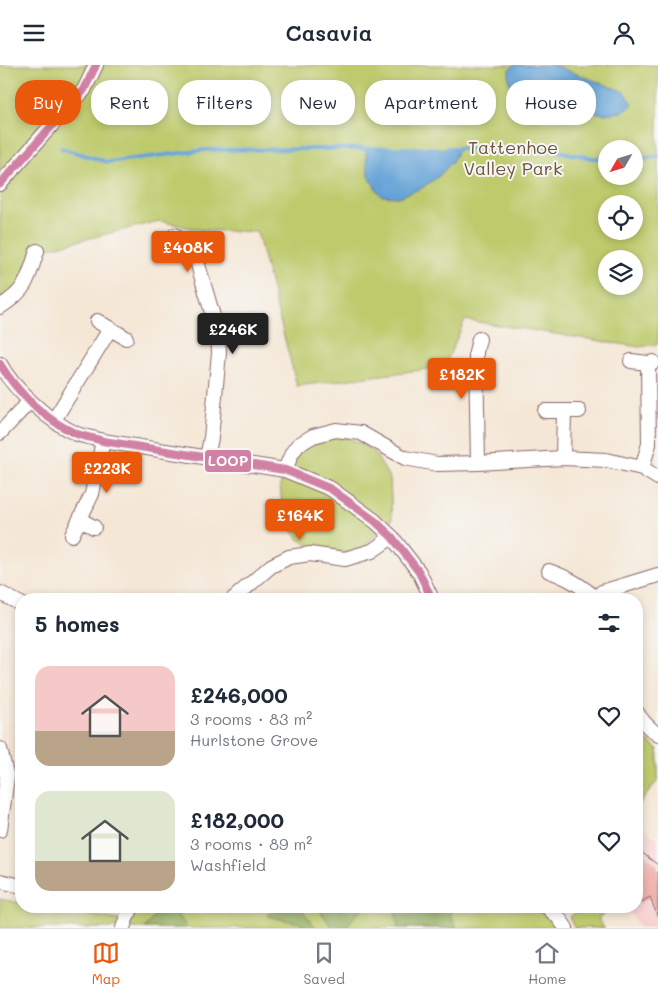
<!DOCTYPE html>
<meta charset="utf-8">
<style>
:root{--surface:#fff;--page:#f2f2f3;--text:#1f2937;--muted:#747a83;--line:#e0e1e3;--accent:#ea580c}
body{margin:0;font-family:Mali,sans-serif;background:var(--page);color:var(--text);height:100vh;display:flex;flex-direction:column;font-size:19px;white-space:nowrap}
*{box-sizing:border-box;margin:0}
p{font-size:16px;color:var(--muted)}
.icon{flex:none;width:28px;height:28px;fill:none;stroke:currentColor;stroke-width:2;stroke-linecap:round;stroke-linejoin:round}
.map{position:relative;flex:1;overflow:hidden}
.panel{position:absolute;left:15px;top:528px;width:628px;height:320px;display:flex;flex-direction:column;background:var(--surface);border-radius:20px;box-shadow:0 2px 8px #0003}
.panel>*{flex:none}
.top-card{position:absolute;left:15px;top:15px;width:629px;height:45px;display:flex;gap:10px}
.needle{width:32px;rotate:231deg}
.tools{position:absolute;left:598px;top:75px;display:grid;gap:10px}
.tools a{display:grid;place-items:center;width:45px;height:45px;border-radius:50%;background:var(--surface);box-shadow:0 2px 8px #0003;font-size:25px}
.price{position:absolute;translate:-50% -42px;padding:0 11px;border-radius:5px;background:var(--accent);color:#fff;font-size:16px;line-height:32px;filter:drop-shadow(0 1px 2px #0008)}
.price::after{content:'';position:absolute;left:50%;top:30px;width:15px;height:11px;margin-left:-8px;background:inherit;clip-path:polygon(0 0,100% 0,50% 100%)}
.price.on{background:#222;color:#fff}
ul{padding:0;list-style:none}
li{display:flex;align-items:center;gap:15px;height:125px;padding:0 20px}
li span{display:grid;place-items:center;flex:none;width:140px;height:100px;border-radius:15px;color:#555}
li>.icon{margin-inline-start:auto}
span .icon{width:60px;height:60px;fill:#fffc;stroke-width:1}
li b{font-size:21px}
h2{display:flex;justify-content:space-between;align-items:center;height:60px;padding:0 20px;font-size:21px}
.chip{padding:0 18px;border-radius:20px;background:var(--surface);box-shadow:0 2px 8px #0003;font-size:18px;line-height:45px}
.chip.on{background:var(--accent);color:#fff}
header{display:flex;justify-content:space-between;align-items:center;height:65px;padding:0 20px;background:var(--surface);font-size:22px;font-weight:600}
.tabs{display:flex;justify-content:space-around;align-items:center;height:70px;border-top:1px solid var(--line);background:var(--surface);font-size:14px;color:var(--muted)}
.tabs a{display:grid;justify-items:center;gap:2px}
.tabs .on{color:var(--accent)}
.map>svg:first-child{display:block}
</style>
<header><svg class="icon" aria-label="menu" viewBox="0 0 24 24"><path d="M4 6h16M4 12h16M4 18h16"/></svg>Casavia<svg class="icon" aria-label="person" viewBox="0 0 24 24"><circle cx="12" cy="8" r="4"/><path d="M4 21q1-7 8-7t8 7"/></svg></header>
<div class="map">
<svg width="658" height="863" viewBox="0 0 658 863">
<rect width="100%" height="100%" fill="#f6f6f2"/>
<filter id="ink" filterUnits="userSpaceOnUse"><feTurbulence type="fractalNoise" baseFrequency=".02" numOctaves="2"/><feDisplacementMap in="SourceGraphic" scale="10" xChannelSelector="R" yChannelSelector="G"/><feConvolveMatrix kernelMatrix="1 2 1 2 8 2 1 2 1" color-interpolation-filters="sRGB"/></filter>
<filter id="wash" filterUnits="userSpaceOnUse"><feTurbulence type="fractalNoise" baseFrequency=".0096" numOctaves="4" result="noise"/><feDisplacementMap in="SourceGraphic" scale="20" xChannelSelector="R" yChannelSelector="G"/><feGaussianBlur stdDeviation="1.12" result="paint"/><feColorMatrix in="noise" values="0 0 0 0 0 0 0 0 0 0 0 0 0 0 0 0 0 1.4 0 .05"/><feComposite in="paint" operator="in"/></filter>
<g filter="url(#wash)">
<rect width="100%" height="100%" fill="#f5e7d6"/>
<path fill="#f7d0cf" d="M636,759l22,15v89h-19l-12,-22h9z"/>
<g fill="#beca6c" stroke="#84744c" fill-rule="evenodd">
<path d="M0,0h658v279l-19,3 -174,-27 -21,47 -147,19 -40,-154 -55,-2 -43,-9 -122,30 -10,31 -27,25zM606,84h28v27h-28zM606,139h28v27h-28zM606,194h28v27h-28z"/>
<path d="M331,373h17l14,6 12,8 16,27 2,41 -30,28 -22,6 -26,-5 -16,-10 -15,-23 -3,-31 20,-35z"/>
<path d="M639,669l19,15v31l-22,28v-70z"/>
<path d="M0,834l21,4v3h18l91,16 9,-16h400l12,10 8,12h-559z"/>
<path d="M582,841h18l6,7 -8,5 6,10h-29l-6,-10z"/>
</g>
<g fill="#96ae60" stroke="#706646">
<path d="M162,841h18l-2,9 6,8 2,5h-41z"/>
<path d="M275,841h24l17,22h-6l-11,-5 -32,-7z"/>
<path d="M316,841h52l-12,8 -9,13 -3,1h-11z"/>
<path d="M389,841h64l-3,8 7,14h-59l-3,-18z"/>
</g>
<g fill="#65a3d7" stroke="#586181">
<path d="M516,0h37l72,27 8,12 -11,8 -18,2 -19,-3 -16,-5h-16l-16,-4 -18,-9 -10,-10v-14z"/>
<path d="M434,83l25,1 -8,14 -12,13 -17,12 -23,9 -17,-1c-14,-16 -16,-26 -16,-47z"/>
</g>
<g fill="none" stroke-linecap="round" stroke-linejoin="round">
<g stroke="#65a3d7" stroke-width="4">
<path d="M61,83l46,14 99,-12 229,-2"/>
<path d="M447,83l105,2 41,8 13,1"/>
<path d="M634,95l24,-4"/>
</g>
</g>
<g id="blocks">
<path fill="#ef9f99" d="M636,783l22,17v50h-1l-7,-18 -10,6 -4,-9z"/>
</g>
</g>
<g filter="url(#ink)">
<use href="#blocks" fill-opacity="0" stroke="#866567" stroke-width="1"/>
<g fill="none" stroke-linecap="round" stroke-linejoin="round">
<defs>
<g id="minor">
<path d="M0,119l58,-66 26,-28 12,-25"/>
<path d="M175,170c0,11 4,23 16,23 4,0 9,0 12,-2 5,-3 8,-11 11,-16"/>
<path d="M196,193l22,75 1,20 -8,85 -4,19"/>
<path d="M0,242c27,-17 28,-28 37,-56"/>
<path d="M97,256l29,17"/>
<path d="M631,296l17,2 5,-1"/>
<path d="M0,299c13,25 51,59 77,70 8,3 18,4 26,7l182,29 46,19 44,32 17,16 27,35 13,27"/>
<path d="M545,346h34"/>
<path d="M54,355l56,-91"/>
<path d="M0,368l30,-32"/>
<path d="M563,393l1,-47"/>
<path d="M478,398l-2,-111 3,-13"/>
<path d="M642,403l7,-24 -1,-81"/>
<path d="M285,405l7,-17 6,-8 15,-9 23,-6 25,3 44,25 32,6 41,-1 85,-5 43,2 36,8 16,10"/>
<path d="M80,455l14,7"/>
<path d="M72,470l20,-41 11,-53"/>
<path d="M549,506c20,7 29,13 46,26"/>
<path d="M0,528l21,11"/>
<path d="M233,534l38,-33 18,-9 21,-3 35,5 27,-8 20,-14"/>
<path d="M594,534l8,-7 56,-17"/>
<path d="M636,646c6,11 13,17 22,24"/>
<path d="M0,684l7,28 -7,53"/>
<path d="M0,816l21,5"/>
<path d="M546,841l13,12 7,10"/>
<path d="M123,863l3,-9 7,-13"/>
</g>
</defs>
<use href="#minor" stroke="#866567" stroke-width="16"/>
<use href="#minor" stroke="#fff" stroke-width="14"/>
<defs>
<g id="bus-1">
<path d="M0,119l84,-94 12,-25"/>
<path d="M0,299c17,28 46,57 77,70 8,3 17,4 26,7l182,29 46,19 44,32 17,16 27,35 13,27"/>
</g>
</defs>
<use href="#bus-1" stroke="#f6f6f2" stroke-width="11"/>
<use href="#bus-1" stroke="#d081a4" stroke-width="8"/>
</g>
</g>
<g text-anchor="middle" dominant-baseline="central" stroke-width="4" stroke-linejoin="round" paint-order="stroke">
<g font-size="18" fill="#6d523e" stroke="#f6f6f2">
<text x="513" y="82">Tattenhoe<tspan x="513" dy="21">Valley Park</tspan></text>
</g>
</g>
<rect stroke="#f6f6f2" stroke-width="2" x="204" y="384" width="48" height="24" rx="5" fill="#d081a4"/>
<g font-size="14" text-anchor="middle" font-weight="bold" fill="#fff">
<text x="228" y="401">LOOP</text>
</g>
</svg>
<div class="tools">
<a><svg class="needle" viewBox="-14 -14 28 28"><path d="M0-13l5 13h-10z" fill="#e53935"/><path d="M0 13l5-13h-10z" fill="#747a83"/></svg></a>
<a><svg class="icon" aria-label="locate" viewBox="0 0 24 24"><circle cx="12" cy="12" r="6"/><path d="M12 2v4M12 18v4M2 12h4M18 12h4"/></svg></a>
<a><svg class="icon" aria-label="layers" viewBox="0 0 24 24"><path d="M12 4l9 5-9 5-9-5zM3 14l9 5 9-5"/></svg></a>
</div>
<b class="price" style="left:188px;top:208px">£408K</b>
<b class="price on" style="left:233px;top:290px">£246K</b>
<b class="price" style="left:462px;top:335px">£182K</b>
<b class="price" style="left:107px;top:429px">£223K</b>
<b class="price" style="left:300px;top:476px">£164K</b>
<div class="top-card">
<a class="chip on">Buy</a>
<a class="chip">Rent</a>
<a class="chip">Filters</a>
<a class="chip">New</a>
<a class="chip">Apartment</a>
<a class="chip">House</a>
</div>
<section class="panel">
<h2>5 homes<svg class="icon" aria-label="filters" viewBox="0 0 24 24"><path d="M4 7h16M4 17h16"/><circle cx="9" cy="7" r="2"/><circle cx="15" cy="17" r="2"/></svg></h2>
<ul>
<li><span style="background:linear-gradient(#f6c9c9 65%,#b9a48a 0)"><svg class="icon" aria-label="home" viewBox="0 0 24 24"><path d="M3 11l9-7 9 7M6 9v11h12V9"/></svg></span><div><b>£246,000</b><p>3 rooms · 83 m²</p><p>Hurlstone Grove</p></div><svg class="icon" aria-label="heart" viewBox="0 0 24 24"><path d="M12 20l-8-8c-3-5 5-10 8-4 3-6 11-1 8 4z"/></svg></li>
<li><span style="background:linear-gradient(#dfe7d0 70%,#b9a48a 0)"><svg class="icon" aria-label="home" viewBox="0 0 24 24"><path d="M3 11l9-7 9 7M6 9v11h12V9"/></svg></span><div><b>£182,000</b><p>3 rooms · 89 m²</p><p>Washfield</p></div><svg class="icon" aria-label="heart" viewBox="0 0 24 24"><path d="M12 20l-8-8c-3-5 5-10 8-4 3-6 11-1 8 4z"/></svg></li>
</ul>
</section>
</div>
<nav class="tabs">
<a class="on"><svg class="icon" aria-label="map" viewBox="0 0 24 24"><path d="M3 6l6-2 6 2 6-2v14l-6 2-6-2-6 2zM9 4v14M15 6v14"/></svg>Map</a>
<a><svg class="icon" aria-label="saved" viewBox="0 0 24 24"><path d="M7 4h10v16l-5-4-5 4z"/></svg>Saved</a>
<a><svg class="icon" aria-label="home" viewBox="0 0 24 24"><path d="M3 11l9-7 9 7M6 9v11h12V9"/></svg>Home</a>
</nav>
